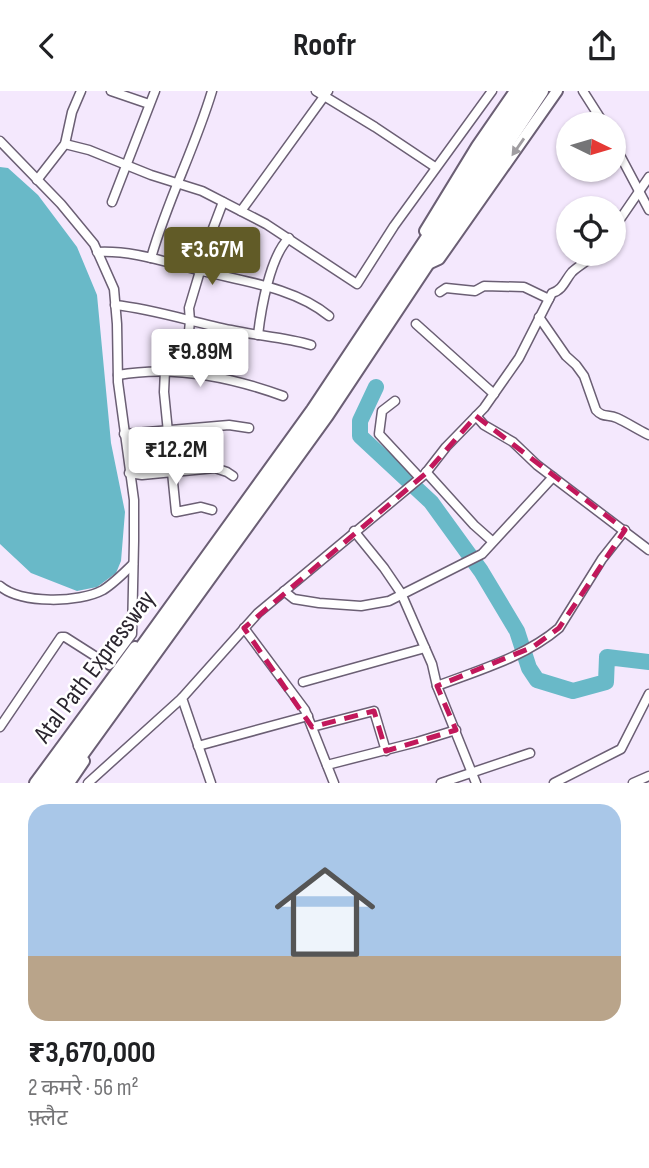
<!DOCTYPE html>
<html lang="hi">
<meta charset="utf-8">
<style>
:root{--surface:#fff;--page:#f6f6f6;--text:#202124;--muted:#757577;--line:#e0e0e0;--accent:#615b27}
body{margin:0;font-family:"Sofia Sans Condensed","Noto Sans Devanagari",sans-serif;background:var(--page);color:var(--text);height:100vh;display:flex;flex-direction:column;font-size:26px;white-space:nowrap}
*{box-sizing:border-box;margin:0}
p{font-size:23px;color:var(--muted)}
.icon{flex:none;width:38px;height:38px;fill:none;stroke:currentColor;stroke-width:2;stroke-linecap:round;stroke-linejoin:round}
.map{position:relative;height:692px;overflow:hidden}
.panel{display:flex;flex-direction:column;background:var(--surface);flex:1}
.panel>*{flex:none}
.needle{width:46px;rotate:95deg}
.tools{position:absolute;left:556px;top:21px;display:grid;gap:14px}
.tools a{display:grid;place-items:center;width:70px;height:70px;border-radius:50%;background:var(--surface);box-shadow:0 2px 5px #0004;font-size:35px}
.price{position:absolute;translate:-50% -60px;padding:0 16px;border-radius:7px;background:#fff;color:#222;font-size:23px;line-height:46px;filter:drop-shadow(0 2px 4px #0008)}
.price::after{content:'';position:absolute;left:50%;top:42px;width:21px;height:16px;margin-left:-10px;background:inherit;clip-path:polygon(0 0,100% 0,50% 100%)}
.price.on{background:var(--accent);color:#fff}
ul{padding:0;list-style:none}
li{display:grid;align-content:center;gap:14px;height:371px;padding:0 28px}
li+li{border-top:2px solid var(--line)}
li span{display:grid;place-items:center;height:217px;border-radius:21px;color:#555}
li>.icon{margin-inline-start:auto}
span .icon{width:126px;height:126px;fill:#fffc;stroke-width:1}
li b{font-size:30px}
header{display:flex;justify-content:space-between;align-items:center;height:91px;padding:0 28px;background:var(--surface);font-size:32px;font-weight:700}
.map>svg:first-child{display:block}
</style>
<header><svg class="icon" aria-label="back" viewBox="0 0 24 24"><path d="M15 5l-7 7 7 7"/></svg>Roofr<svg class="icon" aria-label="share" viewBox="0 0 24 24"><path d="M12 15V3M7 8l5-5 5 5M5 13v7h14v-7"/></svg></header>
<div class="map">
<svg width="649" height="692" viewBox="0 0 649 692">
<rect width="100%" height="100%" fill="#f4e8fd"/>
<path fill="#69b9c8" d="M0,76l8,1 30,27 39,52 20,48 14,148 14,69 -4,49 -5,12 -19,14 -20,4 -46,-18 -31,-29z"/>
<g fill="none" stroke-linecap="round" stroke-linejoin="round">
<path stroke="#69b9c8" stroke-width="16" d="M376,296l-16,34v15l71,66 50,69 36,60 12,37 8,12 36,11 33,-9 1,-25 42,5"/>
<defs>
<g id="minor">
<path d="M111,0l38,13"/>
<path d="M316,0l59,36 60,40"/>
<path d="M583,0l21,33"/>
<path d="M0,50l61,63 33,40 20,45 3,35 1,58 16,118v41l-2,93 -23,31 -44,-28h-4l-61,90"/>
<path d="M65,53l24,6 62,25 51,16 64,33 91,60 37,-58 98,-135"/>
<path d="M614,53l35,66"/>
<path d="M37,89l28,-36 7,-32 9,-21"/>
<path d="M112,111l43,-111"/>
<path d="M241,120l87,-120"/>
<path d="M614,137l35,-51"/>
<path d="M97,161c35,-2 68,10 101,18 43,11 96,17 131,46"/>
<path d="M151,167c16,-57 44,-110 61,-167"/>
<path d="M440,201l6,-4 29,3 9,-5 40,1 25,12"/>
<path d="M115,214c39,4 77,17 116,25 27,6 54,7 80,15"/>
<path d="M539,226l27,39 10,9 8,11 12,34c7,8 12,4 21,8 11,5 21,12 32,17"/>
<path d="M416,233l78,70"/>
<path d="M258,244c3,-26 12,-79 31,-97"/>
<path d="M165,279l-1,22 12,120 25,-5 11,3"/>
<path d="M185,281l5,-51 -1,-13 23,-77 11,-29"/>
<path d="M118,284c55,-10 113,2 165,21"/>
<path d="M395,310l-13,10 -3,23 41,44"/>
<path d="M476,325l8,9 29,17 24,23 112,85"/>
<path d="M124,343l105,-9 20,3"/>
<path d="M426,381l48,53 18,16"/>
<path d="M129,382l13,2 73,-7 12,4 6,4"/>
<path d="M354,440l30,37 17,25 31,71 5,22 39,97"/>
<path d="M0,495c21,18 79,17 103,4 11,-7 21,-17 30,-26"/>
<path d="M284,500l10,8 25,4 42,3 28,-5 93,-47 71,-77"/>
<path d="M244,537l61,82 29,73"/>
<path d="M303,591l122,-34"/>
<path d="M437,595c42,-16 88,-29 122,-58l43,-69 23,-29"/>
<path d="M312,636l62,-16 12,40"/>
<path d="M198,655l110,-30"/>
<path d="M327,674l90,-23 39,-12"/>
<path d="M88,692l94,-85"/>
<path d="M211,692l-29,-85 76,-85 167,-139 21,-27 38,-39 35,-50 33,-65c11,-3 13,-13 20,-21 6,-6 16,-11 23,-18"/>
<path d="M441,692l89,-30"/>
<path d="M554,692l67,-34 28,-55"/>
<path d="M633,692l16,-7"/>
</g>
<g id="tertiary">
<path d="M425,140l52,-85 38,-55"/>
<path d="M426,174l13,-6 118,-168"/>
<path d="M35,692l100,-136"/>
<path d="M69,692l15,-22"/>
</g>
<g id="trunk">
<path d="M45,692l269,-373 212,-319"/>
<path d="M60,692l266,-368 215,-324"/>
</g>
</defs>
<use href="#minor" stroke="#6b5f74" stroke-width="11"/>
<use href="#tertiary" stroke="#6b5f74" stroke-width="14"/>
<use href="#trunk" stroke="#6b5f74" stroke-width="18"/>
<use href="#minor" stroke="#fff" stroke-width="8"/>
<use href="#tertiary" stroke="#fff" stroke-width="10"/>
<use href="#trunk" stroke="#fff" stroke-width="14"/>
</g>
<defs><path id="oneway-solid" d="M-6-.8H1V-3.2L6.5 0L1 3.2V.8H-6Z" transform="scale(1.75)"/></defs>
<use fill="#a09da1" href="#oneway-solid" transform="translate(518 56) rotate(125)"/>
<path fill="none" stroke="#c2185b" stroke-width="5" stroke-dasharray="14 9" stroke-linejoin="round" d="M476,325l149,114 -66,98 -26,19 -96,39 19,44 -70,21 -12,-40 -62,16 -68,-99 181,-154z"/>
<g text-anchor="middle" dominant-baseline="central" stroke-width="5" stroke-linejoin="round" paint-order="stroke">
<g font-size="26" fill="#2b262f" stroke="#fff">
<text transform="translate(95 576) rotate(-53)">Atal Path Expressway</text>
</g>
</g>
</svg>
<div class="tools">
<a><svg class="needle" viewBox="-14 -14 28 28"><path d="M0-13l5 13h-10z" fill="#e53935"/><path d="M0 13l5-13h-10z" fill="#757577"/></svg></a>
<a><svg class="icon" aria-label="locate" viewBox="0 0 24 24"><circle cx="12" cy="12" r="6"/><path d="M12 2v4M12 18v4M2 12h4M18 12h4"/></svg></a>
</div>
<b class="price on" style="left:212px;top:196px">₹3.67M</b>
<b class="price" style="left:200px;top:298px">₹9.89M</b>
<b class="price" style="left:176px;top:396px">₹12.2M</b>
</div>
<section class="panel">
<ul>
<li><span style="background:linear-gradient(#a9c7e8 70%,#b9a48a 0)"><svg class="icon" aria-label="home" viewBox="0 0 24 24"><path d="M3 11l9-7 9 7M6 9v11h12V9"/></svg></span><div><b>₹3,670,000</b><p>2 कमरे · 56 m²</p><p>फ़्लैट</p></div></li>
</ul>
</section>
